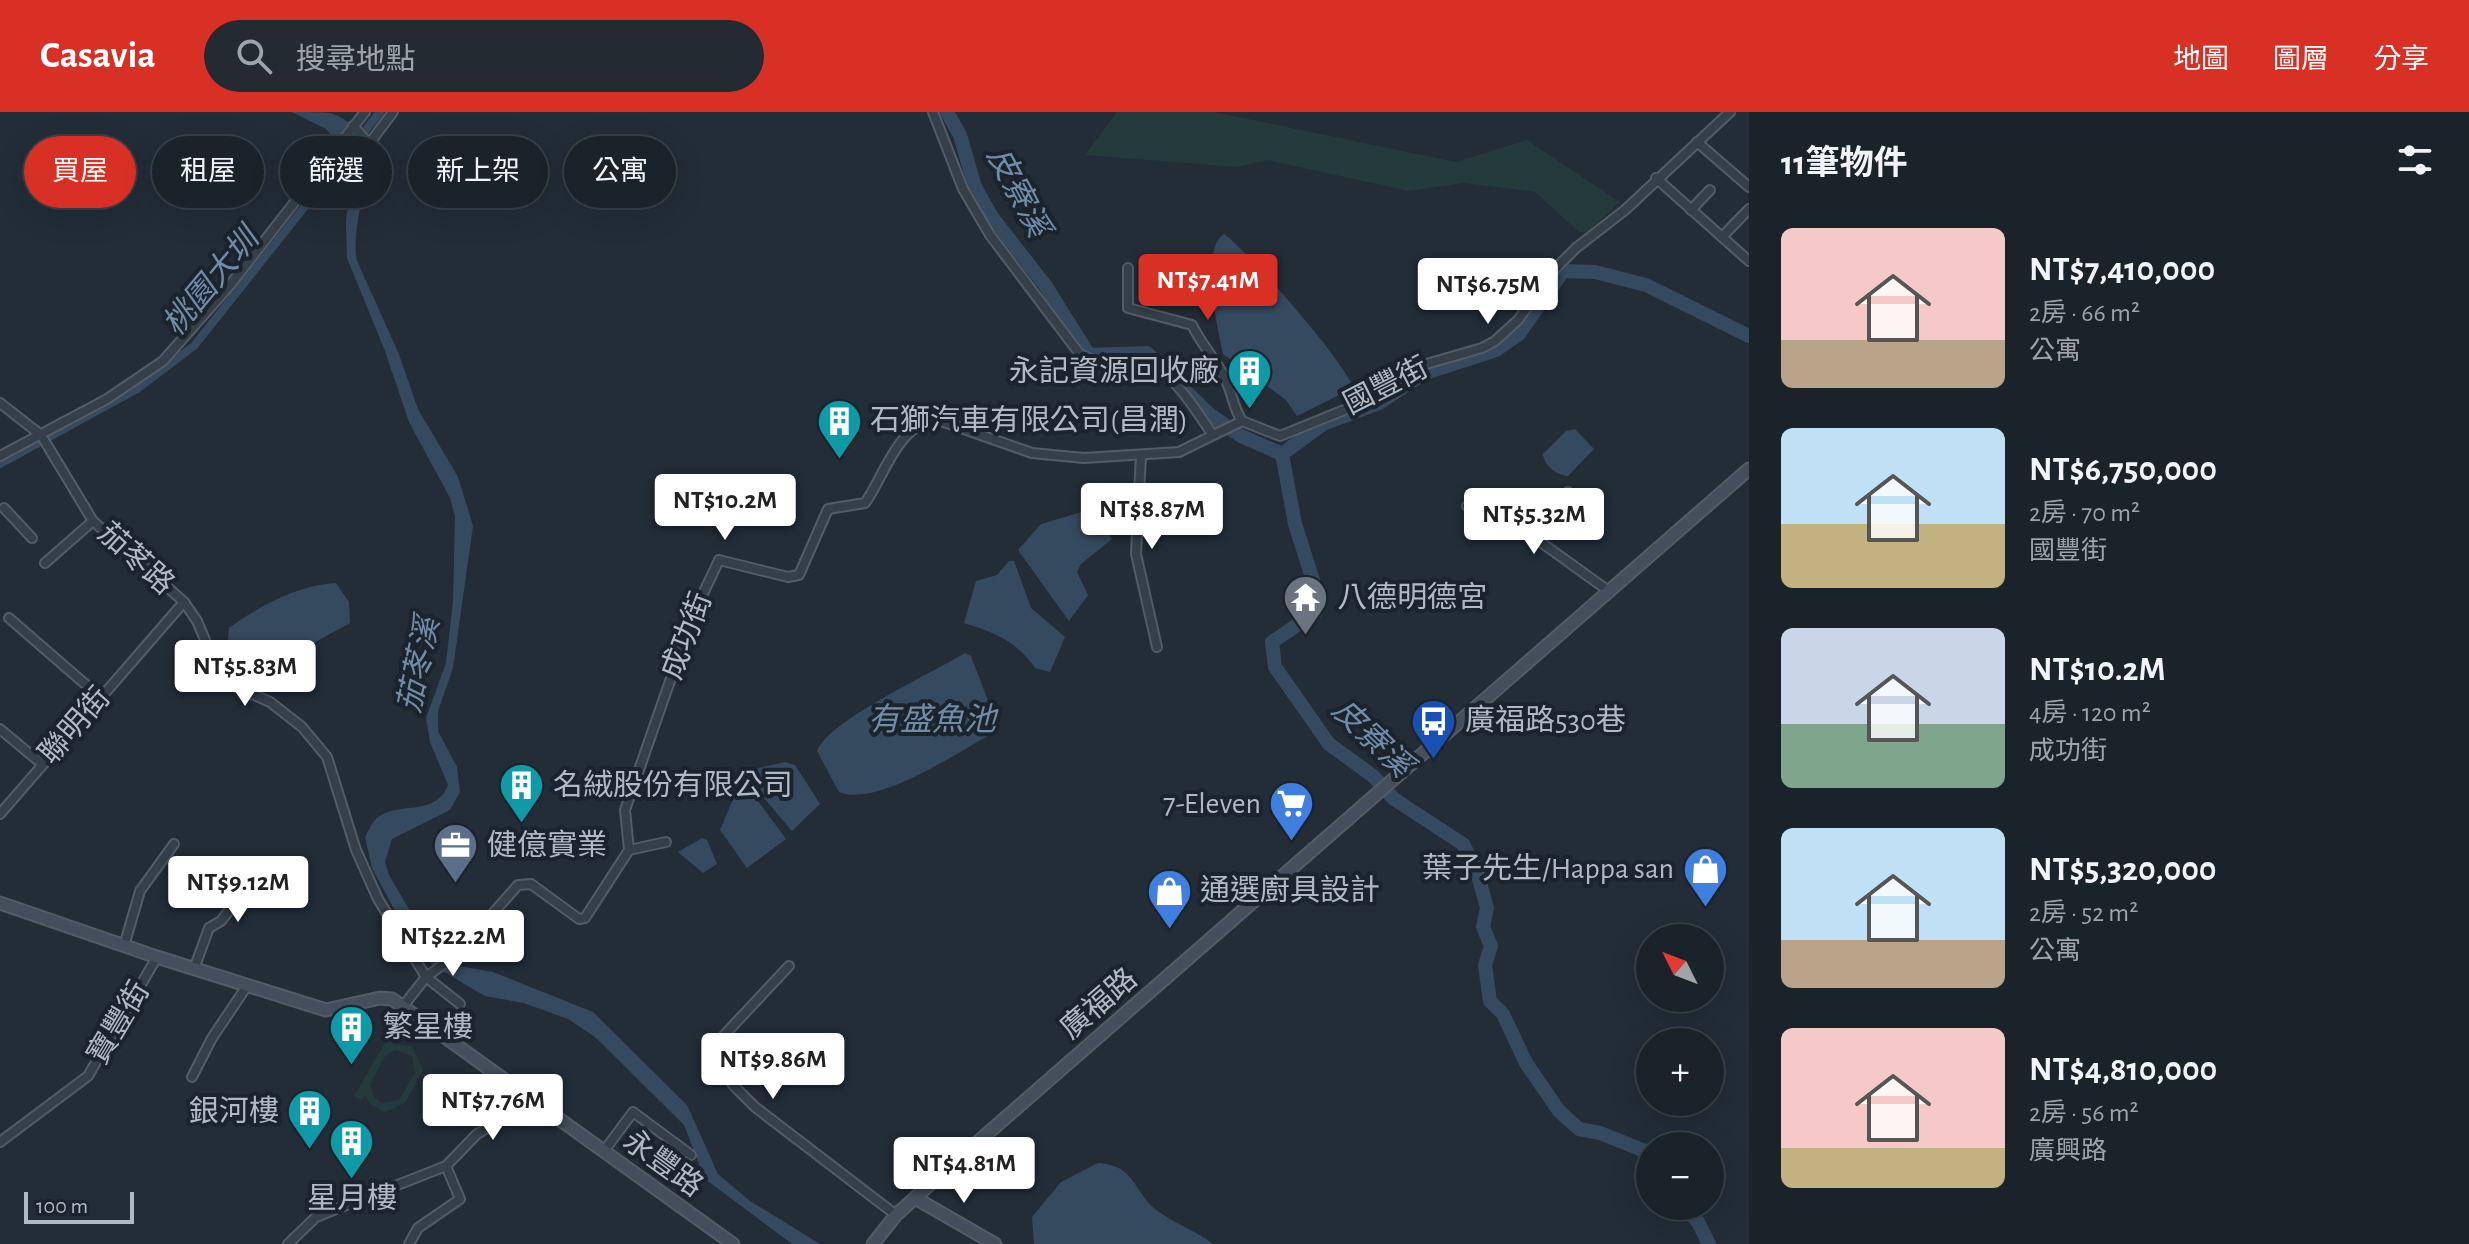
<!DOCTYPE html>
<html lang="zh-TW">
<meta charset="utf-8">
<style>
:root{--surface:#1a222a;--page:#232a32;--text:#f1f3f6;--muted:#9fa4a8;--line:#383f47;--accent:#d93025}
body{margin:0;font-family:"Alegreya Sans","Noto Sans TC",sans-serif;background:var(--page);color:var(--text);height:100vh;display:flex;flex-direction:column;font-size:30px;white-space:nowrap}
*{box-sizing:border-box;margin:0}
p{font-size:26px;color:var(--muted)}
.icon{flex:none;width:44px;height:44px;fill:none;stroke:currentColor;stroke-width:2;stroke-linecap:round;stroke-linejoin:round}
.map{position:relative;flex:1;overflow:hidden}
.panel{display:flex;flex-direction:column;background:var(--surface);width:720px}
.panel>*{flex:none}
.top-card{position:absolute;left:24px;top:24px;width:760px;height:72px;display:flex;gap:16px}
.needle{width:52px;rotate:312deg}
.tools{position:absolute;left:1636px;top:812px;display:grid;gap:16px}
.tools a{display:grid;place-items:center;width:88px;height:88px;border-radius:50%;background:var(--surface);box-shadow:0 8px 32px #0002,0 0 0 2px var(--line);font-size:40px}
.scale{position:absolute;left:24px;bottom:20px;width:110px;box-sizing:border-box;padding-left:8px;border:4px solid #b0b9c5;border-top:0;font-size:22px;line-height:28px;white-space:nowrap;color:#b0b9c5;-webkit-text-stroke:6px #1b242d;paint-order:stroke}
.price{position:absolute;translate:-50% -68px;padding:0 18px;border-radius:8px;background:#fff;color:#222;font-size:26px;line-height:52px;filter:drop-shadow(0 2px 4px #0008)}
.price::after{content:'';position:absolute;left:50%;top:48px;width:24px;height:18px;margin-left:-12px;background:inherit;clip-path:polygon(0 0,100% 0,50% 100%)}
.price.selected{background:var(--accent);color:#fff}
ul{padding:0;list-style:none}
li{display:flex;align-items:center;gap:24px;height:200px;padding:0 32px}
li span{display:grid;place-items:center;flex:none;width:224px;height:160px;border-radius:12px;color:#555}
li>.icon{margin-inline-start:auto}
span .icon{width:96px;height:96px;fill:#fffc;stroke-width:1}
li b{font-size:34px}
h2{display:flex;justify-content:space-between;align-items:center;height:96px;padding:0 32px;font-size:34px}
.pill{padding:0 28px;border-radius:36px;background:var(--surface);box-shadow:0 8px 32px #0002,0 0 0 2px var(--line);font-size:28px;line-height:72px}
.pill.selected{background:var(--accent);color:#fff}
header{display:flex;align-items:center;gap:48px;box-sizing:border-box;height:112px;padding:0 40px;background:var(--accent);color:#fff}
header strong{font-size:38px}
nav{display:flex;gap:44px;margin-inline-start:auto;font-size:28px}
.search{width:560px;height:72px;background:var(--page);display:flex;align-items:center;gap:20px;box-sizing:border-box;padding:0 28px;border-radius:44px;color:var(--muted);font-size:30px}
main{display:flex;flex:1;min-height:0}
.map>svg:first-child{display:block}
</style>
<header>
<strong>Casavia</strong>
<div class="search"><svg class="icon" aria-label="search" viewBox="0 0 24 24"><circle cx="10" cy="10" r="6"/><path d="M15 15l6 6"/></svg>搜尋地點</div>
<nav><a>地圖</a><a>圖層</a><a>分享</a></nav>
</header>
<main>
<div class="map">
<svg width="1749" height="1132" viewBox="0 0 1749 1132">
<rect width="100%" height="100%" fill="#222d38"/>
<g fill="#253a3a" fill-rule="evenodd">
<path d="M1117,0h97l242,50 71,-22 93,62 -33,30h-8l-44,-40 -71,-9 -55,8 -142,-31 -30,7 -152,-12z"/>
<path d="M390,922l6,3 -3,7 19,2 11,24 -18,33 -20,9 -15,-8 -5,-9 -4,5 -7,-4zM396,938l16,6 3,16 -16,28 -18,3 -7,-6 -4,-13 16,-29z"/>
</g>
<g fill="#364a5f">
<path d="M292,0c11,0 27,0 38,1 64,20 17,106 27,148l41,91 20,57 40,68 15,49 -20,142 -15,43v20l19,36 3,25 -10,18 -58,29 -7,23 4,13 38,65 31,26 35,6 100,40 94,93 31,69 32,27 70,43h-28l-87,-65 -21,-54 -89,-88 -27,-18 -44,-16 -39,-7 -53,-31 -26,-34 -34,-63 -7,-31c3,-5 6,-13 10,-17 21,-21 60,-1 73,-35l-18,-43 -4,-24 20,-55 7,-62 2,-85 -5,-18 -41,-76 -24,-71 -38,-93 -1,-37 7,-60 -27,-32z"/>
<path d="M1224,122c22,15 124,131 129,154l-56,28 -11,-16 -63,-46c-5,-25 -24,-103 1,-120z"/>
<path d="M1575,317l19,20 -26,27c-11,-1 -24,-10 -25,-22l23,-23z"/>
<path d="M1092,397l20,30 -31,25 -4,8 11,23 -19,26 -51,-71 23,-26z"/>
<path d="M1009,449h5l17,47 34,29 -15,35 -15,-4c-17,-26 -41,-36 -71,-45l12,-42 21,-6z"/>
<path d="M336,471l13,19 1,21 -93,51 -17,-10 -13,-15 2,-21c31,-22 68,-43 107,-45z"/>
<path d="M965,541l6,3 27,71 -3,5c-36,19 -118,76 -156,60l-22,-41c11,-30 115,-78 148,-98z"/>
<path d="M785,650l10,3 25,39 -28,27 -45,-53 3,-8z"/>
<path d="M744,670l42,57 -39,29 -27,-38 18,-43z"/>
<path d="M702,726l5,2 10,24 -14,9 -25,-21z"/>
<path d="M1098,1051c39,2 34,30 61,49 17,12 39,20 54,32h-179l-2,-27 29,-35z"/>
</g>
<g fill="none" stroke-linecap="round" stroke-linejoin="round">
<path stroke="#364a5f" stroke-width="8" d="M0,352l137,-75 57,-43 186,-234"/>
<g stroke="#364a5f" stroke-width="14">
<path d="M947,0l13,23 15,52 17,30 53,68 44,70 58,-2 62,61 32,22 41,18"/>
<path d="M1282,342l13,70 24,75 -3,13 -44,30 3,25 54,77 44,32 21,23 69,45 14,28 10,36 -4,19 8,19 -6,19 5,36 13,13 23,49 33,48 20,18 21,4 50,20"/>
<path d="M1282,342l41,-30 56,-21 46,-30 71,-23 23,-16 44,-63 32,1 51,13 103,51"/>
<path d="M1683,1094l15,16 11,22"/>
</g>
<defs>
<g id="street">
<path d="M933,0l30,77 27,46 89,118c18,12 33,8 54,8 36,0 61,48 80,74"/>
<path d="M353,14l16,18 24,-32"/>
<path d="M1697,30l52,45"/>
<path d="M1656,66l93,83"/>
<path d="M1691,98l19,-20"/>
<path d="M1722,125l27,-28"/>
<path d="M1128,156v40l64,17c10,21 28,39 36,60 5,13 6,24 14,36"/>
<path d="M0,291l41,32 52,86 91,81 13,19 16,38 23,28 34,15 32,25 25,30 29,93 22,49 48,78 34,27"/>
<path d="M1141,343l-5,99 21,93"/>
<path d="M0,344l107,-57 56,-38 67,-76 135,-173"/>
<path d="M1467,394l68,32 75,54"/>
<path d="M4,396l28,30"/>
<path d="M1535,426l33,-46"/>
<path d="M45,451l48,-42"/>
<path d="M9,506l91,79"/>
<path d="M0,617l42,35"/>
<path d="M0,702l184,-212"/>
<path d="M629,738l37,-8"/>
<path d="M124,834l16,-55 34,-47"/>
<path d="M789,854l-76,81 20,38 22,22 141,108"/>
<path d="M194,857l15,-41 12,-7 41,-54"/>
<path d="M404,893l22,-28 29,-21 63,-71 13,-1 48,35 6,-1 44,-68 -4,-40 68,-195 26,-55 69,17 11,-2 29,-66 37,-6c19,-26 33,-81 73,-83l94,33 52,5 95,-6 63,-31 38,15 84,-34 59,-37 59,-17 13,-7 23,-21 37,-51 21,-21 49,-38 105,-98"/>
<path d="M192,965l20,-39 35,-52"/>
<path d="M0,1030l88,-66 69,-119"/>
<path d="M604,1039l29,-39 58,43"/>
<path d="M288,1132l28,-27 130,-51 31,-32 57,-33"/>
<path d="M409,1132l9,-16 42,-29 -14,-33"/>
</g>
<g id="secondary">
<path d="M0,791l157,54 169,53 54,-12 12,1 341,245"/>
<path d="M915,1086l80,46"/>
<path d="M873,1132l23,-29 60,-54 793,-692"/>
</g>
</defs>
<use href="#street" stroke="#535c66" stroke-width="12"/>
<use href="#secondary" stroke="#535c66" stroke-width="15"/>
<use href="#street" stroke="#353f49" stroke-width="8"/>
<use href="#secondary" stroke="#444e5c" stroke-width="11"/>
</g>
<defs>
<symbol id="building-pin" viewBox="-11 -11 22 30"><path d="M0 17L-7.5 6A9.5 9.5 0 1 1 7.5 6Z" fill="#0f9aa8" stroke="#1b242d"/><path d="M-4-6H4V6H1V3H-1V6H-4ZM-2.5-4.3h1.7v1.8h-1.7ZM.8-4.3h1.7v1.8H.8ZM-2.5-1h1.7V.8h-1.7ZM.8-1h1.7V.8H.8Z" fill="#fff"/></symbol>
<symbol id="temple-pin" viewBox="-11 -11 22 30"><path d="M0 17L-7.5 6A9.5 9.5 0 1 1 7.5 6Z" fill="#6b7280" stroke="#1b242d"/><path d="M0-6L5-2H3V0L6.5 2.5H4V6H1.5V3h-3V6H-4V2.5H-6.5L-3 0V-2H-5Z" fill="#fff"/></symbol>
<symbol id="bus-pin" viewBox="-11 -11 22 30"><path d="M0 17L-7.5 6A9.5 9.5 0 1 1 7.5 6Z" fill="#1a4fb4" stroke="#1b242d"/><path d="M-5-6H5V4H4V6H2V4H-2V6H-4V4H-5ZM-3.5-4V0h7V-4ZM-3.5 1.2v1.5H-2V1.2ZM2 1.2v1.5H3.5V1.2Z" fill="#fff"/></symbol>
<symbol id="supermarket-pin" viewBox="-11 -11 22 30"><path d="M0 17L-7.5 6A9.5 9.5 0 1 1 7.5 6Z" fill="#3f7fe0" stroke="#1b242d"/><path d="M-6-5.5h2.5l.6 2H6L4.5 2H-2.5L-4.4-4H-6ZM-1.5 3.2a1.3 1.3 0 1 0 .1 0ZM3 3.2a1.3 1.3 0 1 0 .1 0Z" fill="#fff"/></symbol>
<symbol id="office-pin" viewBox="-11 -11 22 30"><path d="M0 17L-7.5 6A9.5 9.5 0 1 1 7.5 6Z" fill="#5c6f8a" stroke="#1b242d"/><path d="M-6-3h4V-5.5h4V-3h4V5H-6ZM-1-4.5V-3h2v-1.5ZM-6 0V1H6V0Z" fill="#fff"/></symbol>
<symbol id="shop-pin" viewBox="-11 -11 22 30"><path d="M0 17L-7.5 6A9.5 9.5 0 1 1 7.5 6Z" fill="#3f7fe0" stroke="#1b242d"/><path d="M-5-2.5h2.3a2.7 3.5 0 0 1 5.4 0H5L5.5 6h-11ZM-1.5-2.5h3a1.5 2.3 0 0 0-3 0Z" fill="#fff"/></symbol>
</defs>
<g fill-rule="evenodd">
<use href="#building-pin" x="1224" y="234" width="51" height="69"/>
<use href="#building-pin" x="814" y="284" width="51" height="69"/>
<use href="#temple-pin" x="1280" y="460" width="51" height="69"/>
<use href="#bus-pin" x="1408" y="584" width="51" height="69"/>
<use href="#building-pin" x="496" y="648" width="51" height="69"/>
<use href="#supermarket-pin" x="1266" y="666" width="51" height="69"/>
<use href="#office-pin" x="430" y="708" width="51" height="69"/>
<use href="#shop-pin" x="1680" y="732" width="51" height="69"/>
<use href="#shop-pin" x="1144" y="754" width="51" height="69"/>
<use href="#building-pin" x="326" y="890" width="51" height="69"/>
<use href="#building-pin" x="284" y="974" width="51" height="69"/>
<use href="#building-pin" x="326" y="1004" width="51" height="69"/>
</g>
<g text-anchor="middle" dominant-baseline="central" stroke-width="8" stroke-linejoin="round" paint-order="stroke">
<g font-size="30" fill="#b0b9c5" stroke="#1b242d" text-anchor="start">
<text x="1219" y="260" text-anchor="end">永記資源回收廠</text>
<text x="870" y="309">石獅汽車有限公司(昌潤)</text>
<text x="1337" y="486">八德明德宮</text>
<text x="1465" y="609">廣福路530巷</text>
<text x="553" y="674">名絨股份有限公司</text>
<text x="1261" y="692" text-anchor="end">7-Eleven</text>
<text x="487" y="734">健億實業</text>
<text x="1674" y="757" text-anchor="end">葉子先生/Happa san</text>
<text x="1200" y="779">通選廚具設計</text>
<text x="383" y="916">繁星樓</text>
<text x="279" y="1000" text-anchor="end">銀河樓</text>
<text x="352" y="1087" text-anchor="middle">星月樓</text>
</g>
<g font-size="30" fill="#b0b9c5" stroke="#1b242d">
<text transform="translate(1386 274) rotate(-27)">國豐街</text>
<text transform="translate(136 447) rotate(42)">茄苳路</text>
<text transform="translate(687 524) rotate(-69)">成功街</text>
<text transform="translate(75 614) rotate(-49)">聯明街</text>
<text transform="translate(1099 892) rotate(-41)">廣福路</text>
<text transform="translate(119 911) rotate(-59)">寶豐街</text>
<text transform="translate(663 1052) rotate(36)">永豐路</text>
</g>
<g font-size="32" font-style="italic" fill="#718ca8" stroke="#1b242d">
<text transform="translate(1018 80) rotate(62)">皮寮溪</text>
<text transform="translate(211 170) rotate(-50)">桃園大圳</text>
<text transform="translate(419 553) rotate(-78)">茄苳溪</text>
<text x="932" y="608">有盛魚池</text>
<text transform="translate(1372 626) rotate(44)">皮寮溪</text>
</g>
</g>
</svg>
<div class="tools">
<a><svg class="needle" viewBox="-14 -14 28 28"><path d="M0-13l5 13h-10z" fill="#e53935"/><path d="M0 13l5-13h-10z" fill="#9fa4a8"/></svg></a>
<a>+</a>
<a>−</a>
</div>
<div class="scale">100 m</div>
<b class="price selected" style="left:1208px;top:210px">NT$7.41M</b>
<b class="price" style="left:1488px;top:214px">NT$6.75M</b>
<b class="price" style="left:725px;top:430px">NT$10.2M</b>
<b class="price" style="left:1152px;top:439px">NT$8.87M</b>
<b class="price" style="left:1534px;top:444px">NT$5.32M</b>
<b class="price" style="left:245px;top:596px">NT$5.83M</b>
<b class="price" style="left:238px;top:812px">NT$9.12M</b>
<b class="price" style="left:453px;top:866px">NT$22.2M</b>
<b class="price" style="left:773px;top:989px">NT$9.86M</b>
<b class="price" style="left:493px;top:1030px">NT$7.76M</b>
<b class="price" style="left:964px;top:1093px">NT$4.81M</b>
<div class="top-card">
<a class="pill selected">買屋</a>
<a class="pill">租屋</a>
<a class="pill">篩選</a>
<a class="pill">新上架</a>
<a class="pill">公寓</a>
</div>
</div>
<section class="panel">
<h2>11筆物件<svg class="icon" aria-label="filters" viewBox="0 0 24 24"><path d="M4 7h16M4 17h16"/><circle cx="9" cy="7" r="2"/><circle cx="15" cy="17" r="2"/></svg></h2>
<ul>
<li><span style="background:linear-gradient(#f6c9c9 70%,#b9a48a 0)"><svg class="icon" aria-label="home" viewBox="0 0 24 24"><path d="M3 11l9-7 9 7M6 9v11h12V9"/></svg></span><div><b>NT$7,410,000</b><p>2房 · 66 m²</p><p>公寓</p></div></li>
<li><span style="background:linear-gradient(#bfe0f5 60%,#c2b280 0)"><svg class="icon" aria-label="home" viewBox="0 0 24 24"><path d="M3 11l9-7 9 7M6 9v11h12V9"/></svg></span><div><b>NT$6,750,000</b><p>2房 · 70 m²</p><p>國豐街</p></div></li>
<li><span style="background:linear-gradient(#c9d6e8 60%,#7fa58c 0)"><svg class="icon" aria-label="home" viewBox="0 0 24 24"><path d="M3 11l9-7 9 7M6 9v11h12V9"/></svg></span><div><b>NT$10.2M</b><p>4房 · 120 m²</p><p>成功街</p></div></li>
<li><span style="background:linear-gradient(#bfe0f5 70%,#b9a48a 0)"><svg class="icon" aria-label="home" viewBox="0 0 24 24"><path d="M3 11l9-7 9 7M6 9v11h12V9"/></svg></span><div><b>NT$5,320,000</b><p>2房 · 52 m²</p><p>公寓</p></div></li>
<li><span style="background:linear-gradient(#f6c9c9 75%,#c2b280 0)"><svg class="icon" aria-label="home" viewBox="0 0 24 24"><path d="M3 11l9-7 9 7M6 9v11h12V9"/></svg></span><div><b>NT$4,810,000</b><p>2房 · 56 m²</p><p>廣興路</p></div></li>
</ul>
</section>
</main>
